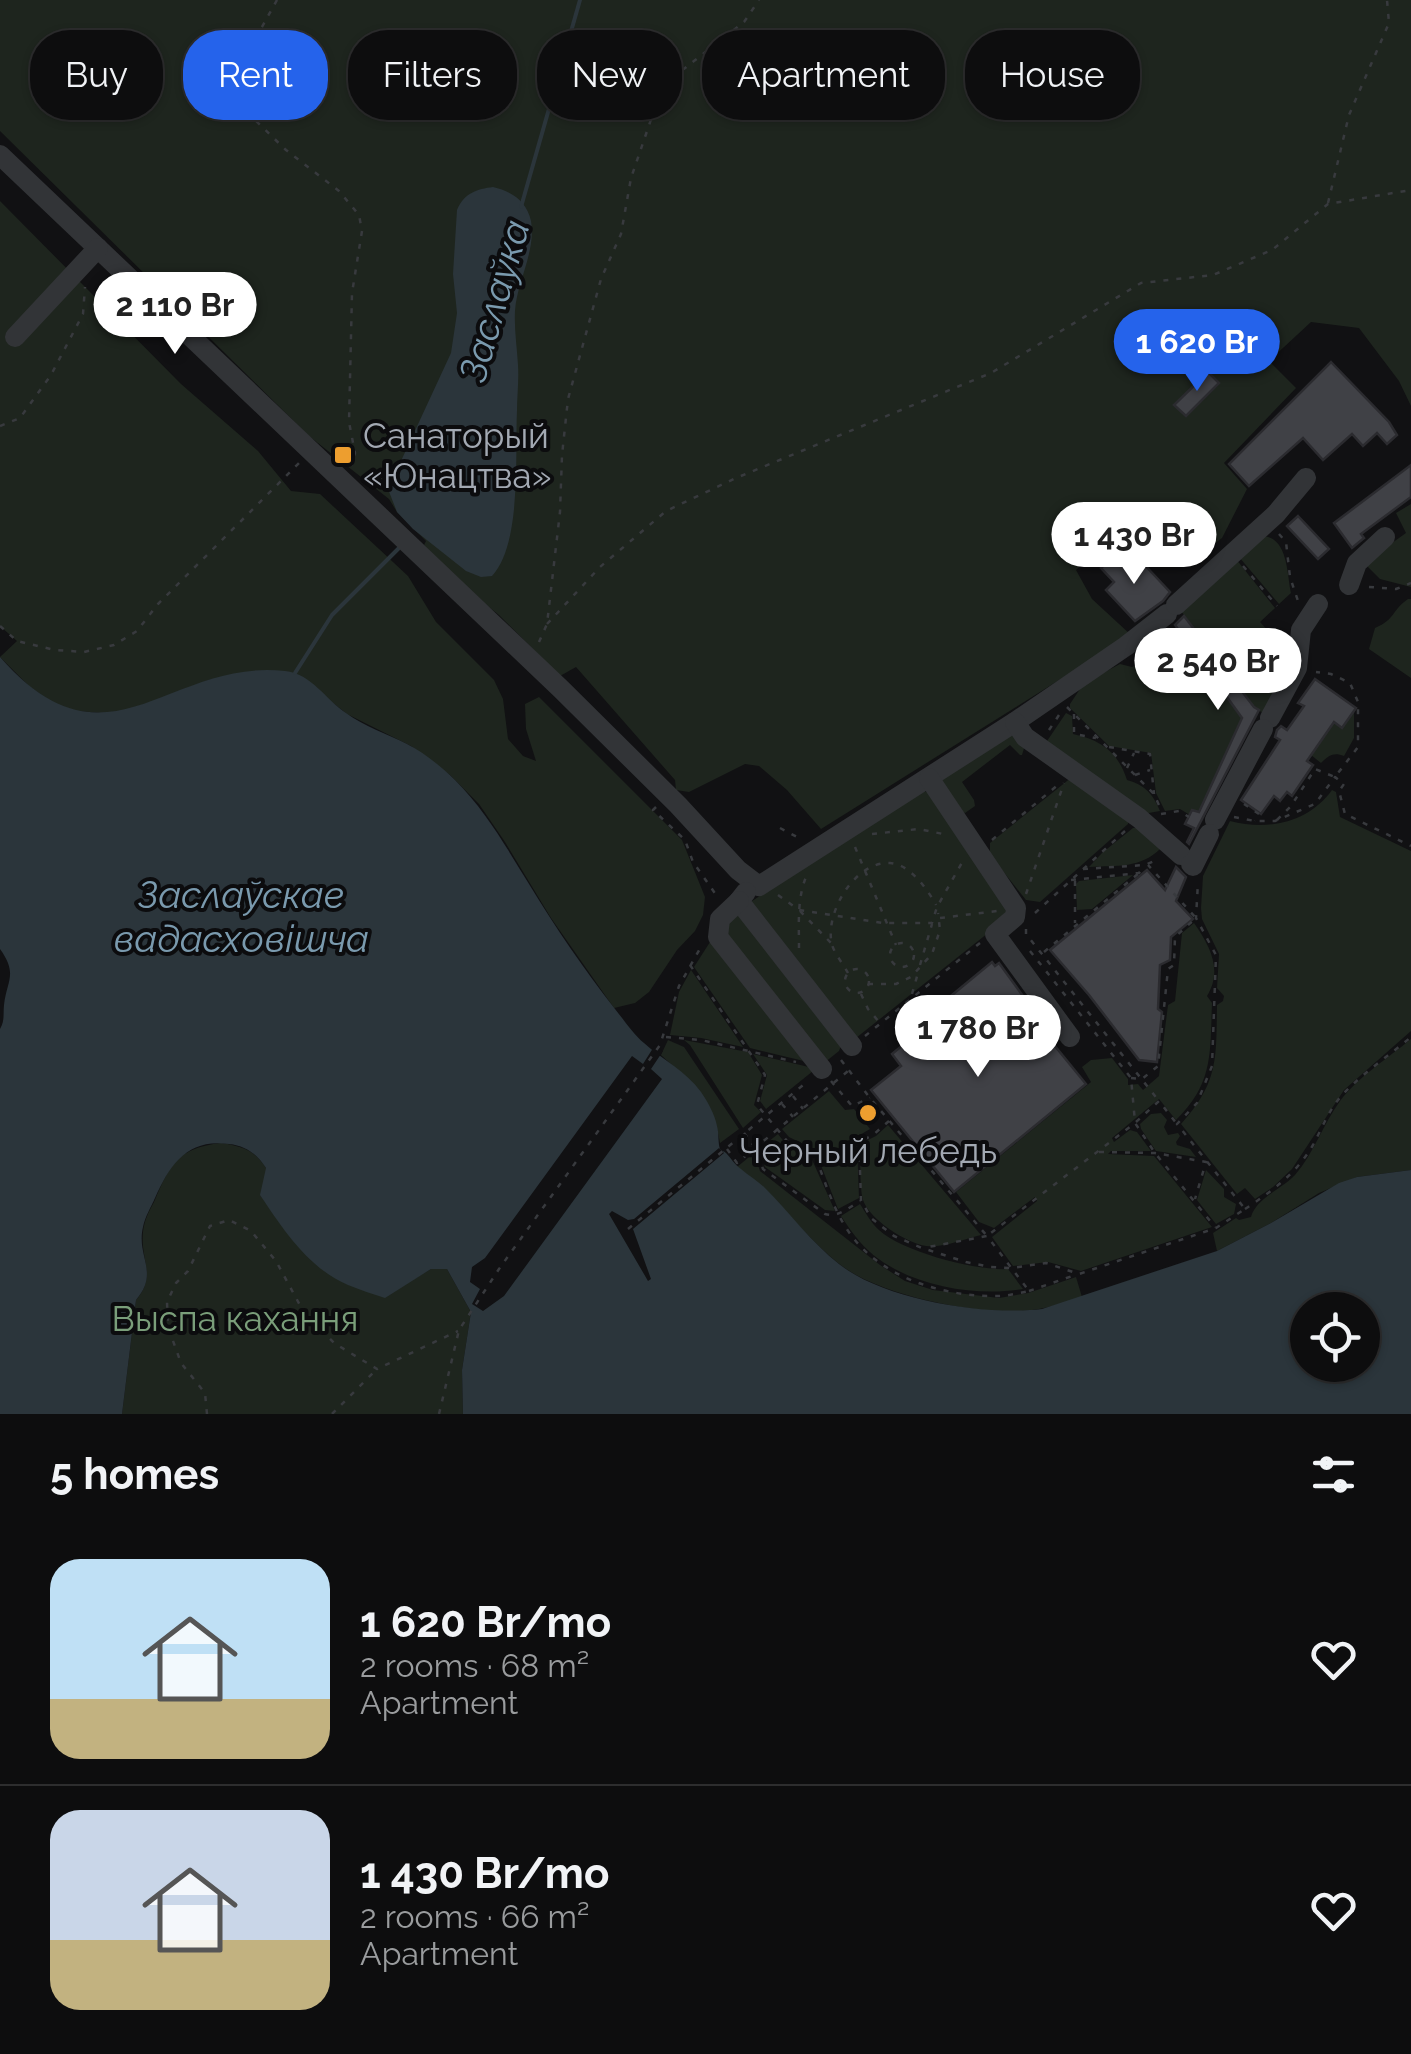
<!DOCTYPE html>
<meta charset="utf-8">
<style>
:root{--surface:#0d0d0e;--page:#1b1b1c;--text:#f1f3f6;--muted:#9a9c9e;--line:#2d2d2e;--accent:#2563eb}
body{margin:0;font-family:Raleway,sans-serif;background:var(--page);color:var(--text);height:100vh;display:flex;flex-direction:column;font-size:38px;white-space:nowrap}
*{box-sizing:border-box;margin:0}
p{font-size:32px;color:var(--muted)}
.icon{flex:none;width:55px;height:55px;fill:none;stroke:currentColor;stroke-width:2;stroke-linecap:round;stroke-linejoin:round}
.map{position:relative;height:1414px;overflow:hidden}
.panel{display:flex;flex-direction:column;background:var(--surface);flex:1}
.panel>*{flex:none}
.guide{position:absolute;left:30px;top:30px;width:1352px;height:90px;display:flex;gap:20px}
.controls{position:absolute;left:1290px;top:1292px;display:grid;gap:20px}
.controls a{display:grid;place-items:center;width:90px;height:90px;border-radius:50%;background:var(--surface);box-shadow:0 2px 8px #0004,0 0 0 2px var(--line);font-size:50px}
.price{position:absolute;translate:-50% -85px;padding:0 22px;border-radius:35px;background:#fff;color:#222;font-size:32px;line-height:65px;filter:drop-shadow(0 2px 5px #0008)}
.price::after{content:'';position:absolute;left:50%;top:60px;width:30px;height:22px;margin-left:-15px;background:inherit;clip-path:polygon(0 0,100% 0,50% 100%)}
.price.current{background:var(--accent);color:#fff}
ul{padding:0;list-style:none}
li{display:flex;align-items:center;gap:30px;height:250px;padding:0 50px}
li+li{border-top:2px solid var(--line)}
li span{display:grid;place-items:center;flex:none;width:280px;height:200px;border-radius:30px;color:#555}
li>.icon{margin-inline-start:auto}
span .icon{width:120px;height:120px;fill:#fffc;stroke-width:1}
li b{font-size:42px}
h2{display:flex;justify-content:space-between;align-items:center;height:120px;padding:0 50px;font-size:42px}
.tag{padding:0 35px;border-radius:40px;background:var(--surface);box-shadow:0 2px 8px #0004,0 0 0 2px var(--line);font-size:35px;line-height:90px}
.tag.current{background:var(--accent);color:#fff}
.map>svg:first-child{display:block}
</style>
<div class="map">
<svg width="1411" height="1414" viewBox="0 0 1411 1414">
<rect width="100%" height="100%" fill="#111113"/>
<g fill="#1e251e">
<path d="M0,0h1411v406l-12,-25 -40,-53 -48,-6 -42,39 27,27 -72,75 23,26 -25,49 -16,12 -60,-44 -70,64 16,29 39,36 -310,194 -34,-39 -28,-24 -14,-2 -56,28 -13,-2 -1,-10 -99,-113 -16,9 -61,-61 -43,-34 -32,-36 2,-4 -29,-29 -8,-13 -80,-63 -309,-305z"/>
<path d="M0,201l181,183 77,67 33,40 29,3 88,82 28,46 58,58 9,19 5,40 15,17 13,5 -10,-32 -1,-25 14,-7 143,143 23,57 -2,18 -8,16 -18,19 -28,42 -14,11 -21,5 -63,-90 -46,-76 -26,-38 -29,-29 -39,-29 -64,-32 -14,-11 -70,-32 -54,9 -58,22 -28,9 -21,2 -25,-2 -21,-6 -27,-19 -29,-29 17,-16 -17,-15z"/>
<path d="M1411,504v83l-31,-8 -16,-16 42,-30 -10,-20z"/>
<path d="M1264,536c24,3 23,38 27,57l-12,11 -40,-47z"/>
<path d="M1236,559l39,49 -15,14 35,38 -28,56 -13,-9 -73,-96z"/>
<path d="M1408,599h3v79l-42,-29 6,-21c21,-9 16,-17 33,-29z"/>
<path d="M1178,628l64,90 -43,94 -9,3 -10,-6 -15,2 -9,-18 -5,-40 -42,-7 -39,-38v-4l14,-21 36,-19 12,3 30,-13 -1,-19z"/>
<path d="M1354,711v27l-10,18c-10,-4 -15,-1 -23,7l-10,-8 23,-33 9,5z"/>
<path d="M1066,713l6,3 1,18c28,6 45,18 54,46 18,5 26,14 33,31l-17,3 -98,-70z"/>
<path d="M1013,734l12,11 -3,10h-2l-10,-10 -48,37 12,18 1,6 -10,7 -9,-3 -17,-30z"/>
<path d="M1072,777l56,43v4l-88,78 -14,-2 -36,-45v-12z"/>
<path d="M1332,790l4,2 4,25 71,34v180l-67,59 -52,79 -19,18 -18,12 -10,-11 -8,6 -56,-70c38,-42 35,-66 36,-119l6,-4 1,-5 -7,-8 2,-34 -17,-35 -1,-11 2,-32 27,-55c38,10 78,2 102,-31z"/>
<path d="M924,791l8,3 78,109 -3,15 -151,120 -105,-131 1,-6z"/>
<path d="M1133,828h6l22,20c-21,21 -43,17 -72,19l13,-14z"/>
<path d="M1133,875l-41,34 -15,1 -1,-26 3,-3z"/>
<path d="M739,910l102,136 -2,5 -15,12 -98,-124 -1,-16z"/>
<path d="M1194,923c16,23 29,47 13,73l5,7c-2,49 2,80 -36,117l-17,-21 -47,39 2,4 16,-12 7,2 14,19h-40l-3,3 46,2 58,71 -131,44 -33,-9 -35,4 -21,-29 45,-36 -2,-4 -41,31 -15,-6 -23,-30 135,-110 -9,-15 9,-7 21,-2 16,21v6l10,-1 5,6 16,-14 9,-71 7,-4 7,-68z"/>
<path d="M710,942l98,120 -58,-14 -56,-81z"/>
<path d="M691,970l52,77 -42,-9 -31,-3 9,-43z"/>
<path d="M1411,1039v131l-54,7 -38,16 -48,30 -54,28 -4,-18 23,-15 3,2 12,-3c5,-19 31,-28 44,-42 19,-22 28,-51 45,-74 18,-24 48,-43 71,-62z"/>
<path d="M668,1040l16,7 55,82 -19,14c-7,-44 -28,-59 -59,-88z"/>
<path d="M684,1040l64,12 14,23 -8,30 7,7 -18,16 -53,-83z"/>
<path d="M753,1054l60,14v3l-47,38 -6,-8 7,-26z"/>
<path d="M829,1091l16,19 9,-1 16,20 -12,7 -1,5 2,57 -21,11 -23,-59 -26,-13 -7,-8z"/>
<path d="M1161,1113l6,7 -3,7 4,8 10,-2 2,3 -4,6 1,3 13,4 6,8 -40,-6 -15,-22 -1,-5 11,-10z"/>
<path d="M888,1125l93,110c-17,4 -38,13 -55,11 -20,-3 -57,-27 -63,-46 -4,-15 -2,-41 -3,-56l16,-8z"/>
<path d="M778,1134l7,9 24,10 26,58 -10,-1 -60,-43 -7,-17z"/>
<path d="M221,1143c20,3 34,7 45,25l148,111 17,-10h16l24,43 -9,58 1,44h-341l14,-114c21,-24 4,-40 7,-68 1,-11 6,-21 11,-30 16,-38 24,-54 67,-59z"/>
<path d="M754,1153l6,18 120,94 25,16 28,9 66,8 29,-5 48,-16 6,20c-19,6 -39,13 -60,14 -50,3 -145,-16 -184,-48 -37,-30 -62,-68 -101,-96z"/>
<path d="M1206,1170l18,19v8l12,7 -2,10 -18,10 -19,-24z"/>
<path d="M860,1204c6,9 11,19 19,26 24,22 97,41 129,39l15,20c-51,9 -127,-5 -163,-47 -7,-8 -13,-17 -19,-26z"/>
</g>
<g fill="#2b353b" fill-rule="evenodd">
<path d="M493,187c18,4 34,14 38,34 5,31 -14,60 -16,90 -1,18 2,36 3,54 1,16 -1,31 -1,46 -2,43 5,133 -25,165l-11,1 -15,-6 -53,-42 -16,-17 -9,-23 63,-136 6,-40 -4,-39 4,-64c7,-17 20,-21 36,-23z"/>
<path d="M0,657c108,123 167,1 285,14 27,3 40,28 61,42 18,13 41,21 61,31 16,8 35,23 48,36 31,31 51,67 74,104 26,43 55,85 86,125 9,11 18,25 29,34 19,17 42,28 57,49 7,10 14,23 16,34 2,7 1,18 3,23 1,2 4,2 6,4 5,5 9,12 15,16 8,7 17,12 24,19 25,25 46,54 74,76 45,36 146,52 203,45l175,-58 54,-28 68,-40 18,-6 54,-7v244h-948l-1,-44 9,-58 -24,-43h-16l-46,29c-12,-4 -25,-8 -37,-13 -40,-17 -65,-56 -88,-90l6,-27c-9,-14 -20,-22 -37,-24 -41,-6 -59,20 -74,54 -4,9 -10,19 -12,29 -7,30 17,45 -7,73l-14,114h-122v-385c5,-9 3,-14 4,-24 3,-25 14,-31 -4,-56zM1308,1310h54v55h-54z"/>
</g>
<g fill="#111113">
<path d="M655,1045l8,6 -12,18 11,10 -158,217 -21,15 -11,-7 8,-15 -10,-7 2,-15 13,-9 147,-202 11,8z"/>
<path d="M719,1148l5,5 -91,76 18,50 -3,2 -39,-67 3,-3 16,9 6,-1z"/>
</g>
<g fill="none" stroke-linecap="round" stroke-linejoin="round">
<g stroke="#2b353b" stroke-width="4">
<path d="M521,207l59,-207"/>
<path d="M295,673l37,-58 69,-69"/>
</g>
</g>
<g fill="#404146" stroke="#2b2b2f" stroke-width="2.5">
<path d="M1331,362l58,60 8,13 -10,9 -10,-11 -14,13 -11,-12 -29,26 -20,-22 -54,48 -20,-22z"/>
<path d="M1208,372l11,11 -33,33 -12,-11z"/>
<path d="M1411,465v32l-50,37 3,4 -12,10 -18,-25z"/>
<path d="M1298,516l31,33 -11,10 -31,-33z"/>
<path d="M1118,552l14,16 8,-8 30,32 -7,9 -28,20 -29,-31 8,-8 -13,-14z"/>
<path d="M1184,616l70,91 5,3 -70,134 -2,-2 7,-14 -9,-4 7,-14 7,2 43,-94 -67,-93z"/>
<path d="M1315,679l41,29 -14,20 -8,-6 -27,39 6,4 -21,31 -5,-4 -7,9 -6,-5 -13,18 -20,-14 39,-60 -5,-3 2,-7 4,-4 6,4 17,-24 -6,-3z"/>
<path d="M1176,867l10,10 -10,24 17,18 -22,18 -1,23 -10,5 -2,44 4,3 -5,50 -18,-2 -50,-65 -39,-45 97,-80 18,20z"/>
<path d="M992,962l3,4 4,-3 50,69 -3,3 40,49 -132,108 -83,-102 30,-24 -9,-12 18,-15 9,12 41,-34 -14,-17z"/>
</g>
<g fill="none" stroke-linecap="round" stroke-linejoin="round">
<g stroke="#383a3e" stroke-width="2.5" stroke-dasharray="5 8" stroke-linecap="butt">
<path d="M277,0l-24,43 -8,45 11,33 30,29 53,41 20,24 3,16 -10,62 -3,129 6,31 -4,13"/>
<path d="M1328,203l21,-88 40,-92 -2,-23"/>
<path d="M0,426l20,-8 31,-43 32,-61 2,-27"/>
<path d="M1279,534l7,8 4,35 8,24"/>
<path d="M1243,566l34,40"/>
<path d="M1369,587l27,2 15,-6"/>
<path d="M547,624l53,-57 66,-56 70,-33 255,-105 150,-90 72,-8 59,-25 56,-46 83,-14"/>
<path d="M0,626l17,15 38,9 29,2 30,-7 23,-14 21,-27 142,-142"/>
<path d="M539,642l8,-18 13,-112 2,-57 6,-56 33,-120 20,-45 10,-56 27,-79 18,-24 68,-53 15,-22"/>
<path d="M1067,707l87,87 8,18"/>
<path d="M1074,714v20l22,4"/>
<path d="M1049,730l12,-18"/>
<path d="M1109,747l41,7 4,40"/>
<path d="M1127,768l7,-15"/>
<path d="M1135,775l15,-5"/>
<path d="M1244,804l15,10 -4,7"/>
<path d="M656,807l-3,3 32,30 8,22 26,37"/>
<path d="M1161,814l18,-3 10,6"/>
<path d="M1234,817l21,4h20l40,-17 20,-27 9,7 -5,7 6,23 66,32"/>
<path d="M1277,820l14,-14 24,-37 20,8 23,-30v-45l-8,-19 -19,-9 -15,-2"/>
<path d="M780,828l19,10"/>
<path d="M872,834l47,-5 24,5"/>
<path d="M992,840l67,-56"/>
<path d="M855,847l41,98"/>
<path d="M1083,869l62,-4 14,-6"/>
<path d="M1071,880l68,-7 5,-7"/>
<path d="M1075,881v42"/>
<path d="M1026,894l38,-111"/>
<path d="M778,895l21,15 84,13h49l5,-16 27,-48"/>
<path d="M800,911l32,33"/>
<path d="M1035,913l90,-82"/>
<path d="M940,918l57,-7"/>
<path d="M1026,929v5l133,167"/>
<circle cx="902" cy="955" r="12"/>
<path d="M799,948c0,-24 -2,-49 7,-71"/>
<path d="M1030,951l101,127 4,44"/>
<path d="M1044,952l95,-79"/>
<path d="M690,965l75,110 -8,30 30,36 26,9c11,28 20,61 38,85 32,44 95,62 147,61 10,0 21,-3 31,-5l-42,-55 -64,12"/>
<path d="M920,965l12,-41"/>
<circle cx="857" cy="981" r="12"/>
<path d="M848,973c-5,-9 -13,-19 -16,-28 -8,-32 23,-84 58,-82 20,1 38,27 46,42"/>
<path d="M868,984h28l15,-7 21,-23 8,-24 -2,-17"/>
<path d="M861,994l7,15 12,14"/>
<path d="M912,994l6,-21"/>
<path d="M865,1036l115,-93"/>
<path d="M666,1037l35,3 95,22"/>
<path d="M841,1060l29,38 117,138 148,-113 20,30 60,74"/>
<path d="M1131,1078l11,1 16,-13 10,-97 6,-4 1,-28 21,-19 -48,-53"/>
<path d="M831,1081l21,25 18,-8"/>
<path d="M793,1096l10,13"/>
<path d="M782,1104l11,13"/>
<path d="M889,1121l-16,14 -14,7 2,58 10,18 23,18 28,12 44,14 25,5 20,1 35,-5 33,11 137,-46 29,-19 -68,-85 20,-21 15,-37 4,-111 -20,-37 2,-36"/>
<path d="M1136,1122l23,-21 18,23"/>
<path d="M744,1133l11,14 8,22 62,45c13,4 23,-6 35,-13"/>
<path d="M727,1149l10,14 111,-92"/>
<path d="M1099,1152l56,1 51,9 -11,37"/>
<path d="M1245,1209c27,-18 51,-35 68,-64 7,-13 13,-28 22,-41 16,-23 54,-48 76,-67"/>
<path d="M628,1229l180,-148"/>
<path d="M1029,1291l49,-17"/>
<path d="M207,1414l-2,-21 -24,-30 -13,-36 -1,-25 9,-19 12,-12 22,-45 19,-6 22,11 25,30 26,48 32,34 43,26 81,-38"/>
<path d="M332,1414l45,-45"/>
<path d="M439,1414l20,-84 40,-61 161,-224 19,-59 23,-41"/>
</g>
<g stroke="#323437" stroke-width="20">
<path d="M0,155l561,534 117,116 60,65 21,16 256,-164 111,-76 41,-32"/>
<path d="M15,337l83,-89"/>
<path d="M1349,585l8,-22 28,-26"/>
<path d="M1176,605l100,-91 30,-36"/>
<path d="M1270,718l27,-50 4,-38 17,-26"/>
<path d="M1015,722l10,15 114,81 42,37"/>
<path d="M929,778l87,130 -1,9 -20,17 75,103"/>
<path d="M1215,820l48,-91"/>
<path d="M1191,864l2,2 16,-32"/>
<path d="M746,892l-7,9 113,145"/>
<path d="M739,901l-19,18 -2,18 104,132"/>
</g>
</g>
<g fill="#ed9e2f" stroke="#0c0c0e" stroke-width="4">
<rect x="333" y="445" width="20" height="20" rx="5"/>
<circle cx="868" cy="1113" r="10"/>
</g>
<g text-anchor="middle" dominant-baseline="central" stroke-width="8" stroke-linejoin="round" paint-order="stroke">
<g font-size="35" fill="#a3a9b3" stroke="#0c0c0e" text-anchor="start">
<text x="363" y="435">Санаторый<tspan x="363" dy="40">«Юнацтва»</tspan></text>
<text x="868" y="1150" text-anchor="middle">Черный лебедь</text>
</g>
<g font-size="35" fill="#7a9e7a" stroke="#0c0c0e">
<text x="235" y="1318">Выспа кахання</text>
</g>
<g font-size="38" font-style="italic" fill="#7a9aae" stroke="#0c0c0e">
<text transform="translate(494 301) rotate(-74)">Заслаўка</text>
<text x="241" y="894">Заслаўскае<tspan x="241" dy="44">вадасховішча</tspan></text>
</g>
</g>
</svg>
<div class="controls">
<a><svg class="icon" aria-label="locate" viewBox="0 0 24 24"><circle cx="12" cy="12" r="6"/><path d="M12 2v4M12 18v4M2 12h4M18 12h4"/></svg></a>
</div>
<b class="price" style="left:175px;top:357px">2 110 Br</b>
<b class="price current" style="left:1197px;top:394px">1 620 Br</b>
<b class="price" style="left:1134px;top:587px">1 430 Br</b>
<b class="price" style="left:1218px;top:713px">2 540 Br</b>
<b class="price" style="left:978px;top:1080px">1 780 Br</b>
<div class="guide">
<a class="tag">Buy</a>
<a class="tag current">Rent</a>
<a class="tag">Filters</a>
<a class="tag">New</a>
<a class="tag">Apartment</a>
<a class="tag">House</a>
</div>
</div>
<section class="panel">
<h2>5 homes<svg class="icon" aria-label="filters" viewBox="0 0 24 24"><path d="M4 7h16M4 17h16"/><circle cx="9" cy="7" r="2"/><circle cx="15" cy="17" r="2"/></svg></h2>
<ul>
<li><span style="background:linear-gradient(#bfe0f5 70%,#c2b280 0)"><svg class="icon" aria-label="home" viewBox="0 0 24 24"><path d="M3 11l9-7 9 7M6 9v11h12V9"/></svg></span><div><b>1 620 Br/mo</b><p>2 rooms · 68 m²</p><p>Apartment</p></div><svg class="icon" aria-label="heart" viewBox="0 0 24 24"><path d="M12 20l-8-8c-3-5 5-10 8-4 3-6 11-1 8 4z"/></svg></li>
<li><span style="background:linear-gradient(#c9d6e8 65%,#c2b280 0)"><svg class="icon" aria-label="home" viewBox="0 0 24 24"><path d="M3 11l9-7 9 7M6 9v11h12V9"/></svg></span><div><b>1 430 Br/mo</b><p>2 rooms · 66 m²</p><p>Apartment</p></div><svg class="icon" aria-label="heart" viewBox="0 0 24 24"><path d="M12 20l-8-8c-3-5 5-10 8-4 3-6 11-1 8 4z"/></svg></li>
</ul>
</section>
